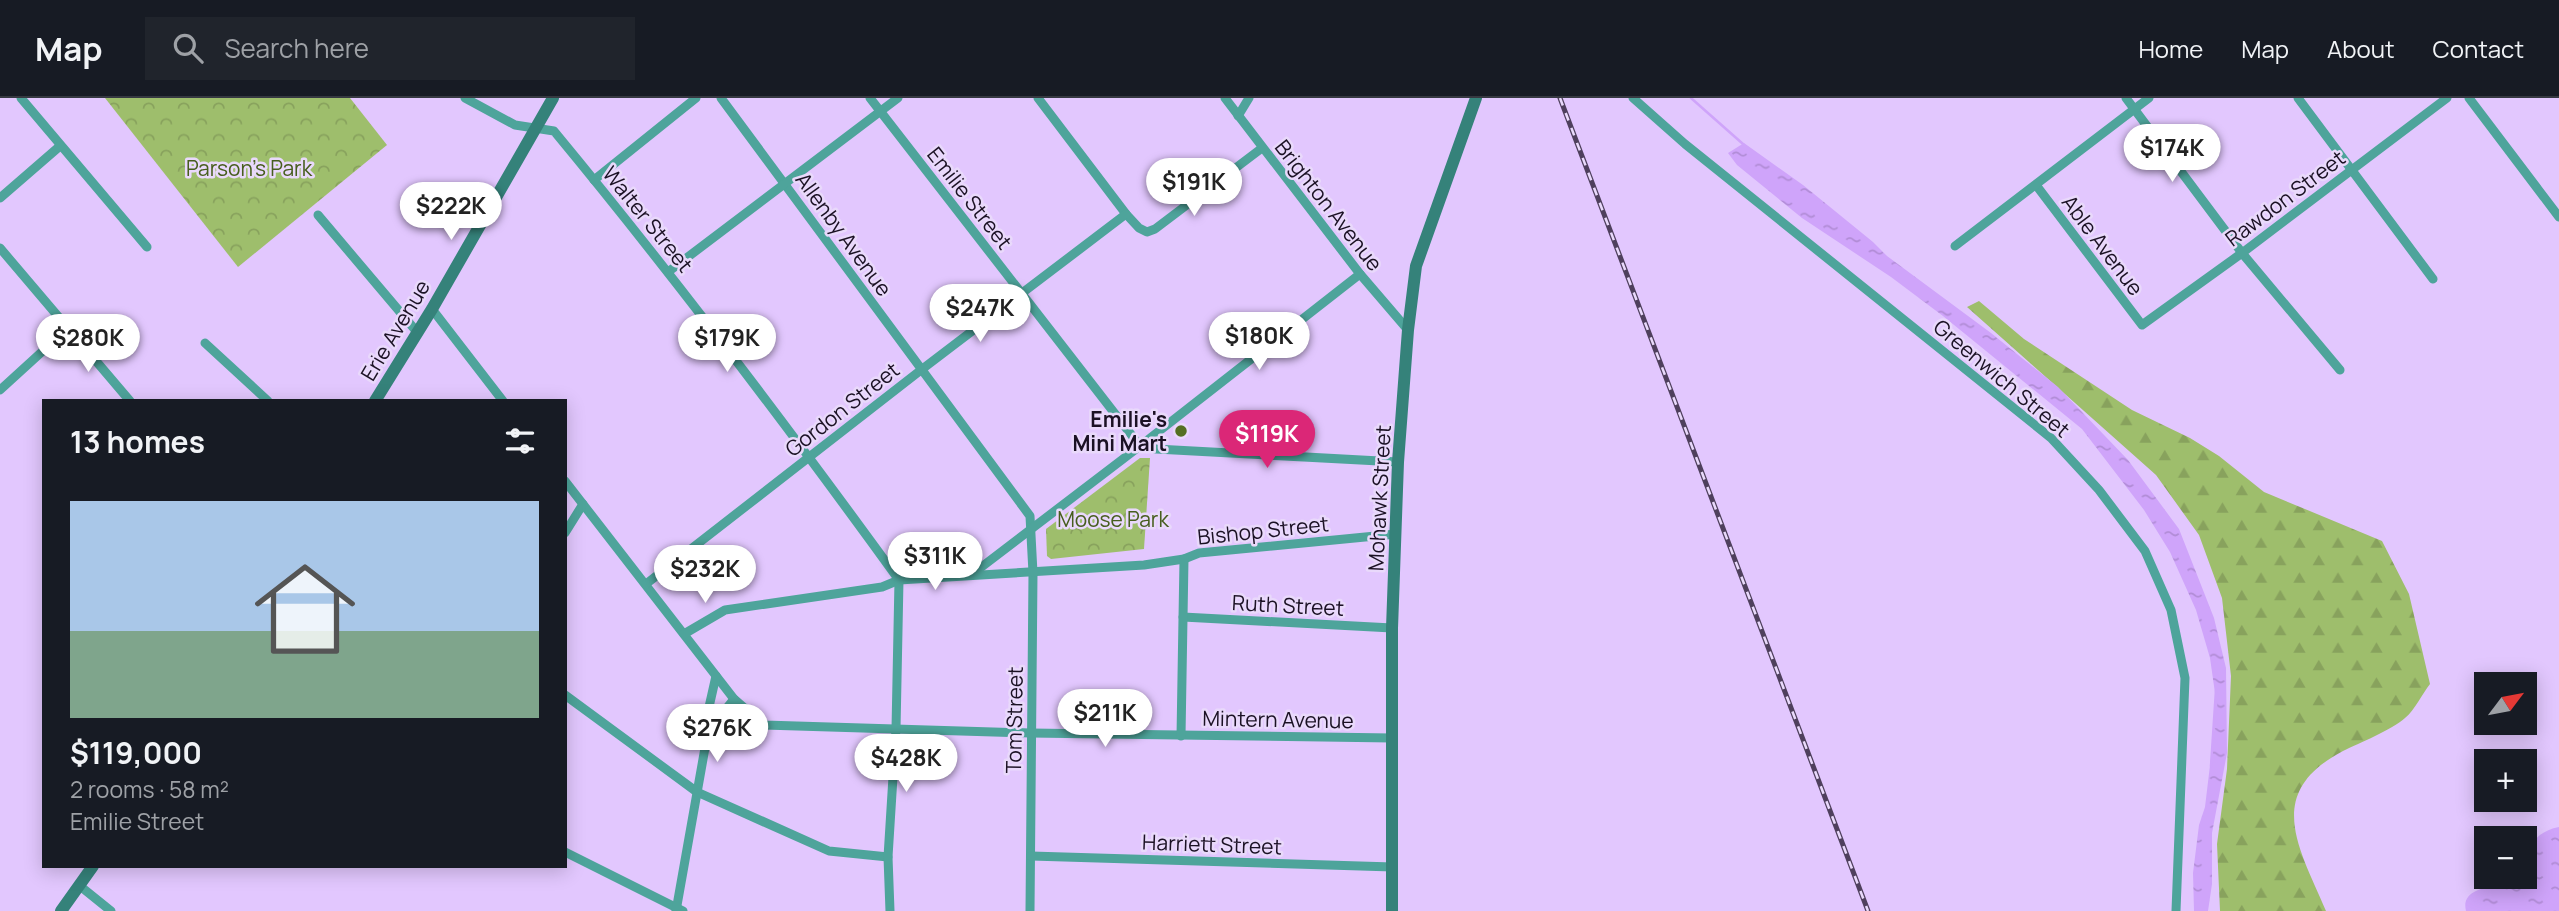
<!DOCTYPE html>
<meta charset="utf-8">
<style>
:root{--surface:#171b24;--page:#20242c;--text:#f1f3f6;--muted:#9ea1a6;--line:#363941;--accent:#db2777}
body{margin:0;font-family:Manrope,sans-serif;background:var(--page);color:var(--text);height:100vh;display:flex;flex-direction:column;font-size:26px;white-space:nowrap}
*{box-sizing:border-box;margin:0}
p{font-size:23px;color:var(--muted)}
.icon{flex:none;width:38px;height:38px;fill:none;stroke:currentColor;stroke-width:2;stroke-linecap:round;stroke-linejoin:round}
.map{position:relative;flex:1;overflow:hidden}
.panel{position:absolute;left:42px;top:301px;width:525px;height:469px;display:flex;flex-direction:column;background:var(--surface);border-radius:0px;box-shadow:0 4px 18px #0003}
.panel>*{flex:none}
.needle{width:46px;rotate:58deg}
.tools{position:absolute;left:2474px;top:574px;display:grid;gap:14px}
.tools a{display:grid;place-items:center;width:63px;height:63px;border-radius:0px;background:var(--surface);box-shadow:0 4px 18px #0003;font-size:35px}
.price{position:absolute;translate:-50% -60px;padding:0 16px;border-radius:24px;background:#fff;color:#222;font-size:23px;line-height:46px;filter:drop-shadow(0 2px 4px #0008)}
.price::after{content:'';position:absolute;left:50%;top:42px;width:21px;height:16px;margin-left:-10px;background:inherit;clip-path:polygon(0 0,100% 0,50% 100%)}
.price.active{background:var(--accent);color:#fff}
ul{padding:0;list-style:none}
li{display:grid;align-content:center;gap:14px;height:371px;padding:0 28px}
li+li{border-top:2px solid var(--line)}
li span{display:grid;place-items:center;height:217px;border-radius:0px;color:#555}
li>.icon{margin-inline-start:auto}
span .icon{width:126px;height:126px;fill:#fffc;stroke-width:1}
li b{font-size:30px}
h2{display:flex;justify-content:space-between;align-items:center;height:84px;padding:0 28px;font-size:30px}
header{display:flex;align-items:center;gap:42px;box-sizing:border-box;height:98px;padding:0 35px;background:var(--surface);border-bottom:2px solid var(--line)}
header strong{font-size:33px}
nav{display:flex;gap:38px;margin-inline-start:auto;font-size:24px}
.search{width:490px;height:63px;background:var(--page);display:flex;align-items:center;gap:18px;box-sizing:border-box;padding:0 24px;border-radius:0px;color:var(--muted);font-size:26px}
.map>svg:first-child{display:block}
</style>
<header>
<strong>Map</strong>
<div class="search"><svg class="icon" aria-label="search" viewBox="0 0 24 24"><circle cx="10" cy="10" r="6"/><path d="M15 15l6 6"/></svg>Search here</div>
<nav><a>Home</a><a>Map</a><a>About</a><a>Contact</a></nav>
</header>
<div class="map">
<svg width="2559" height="813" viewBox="0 0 2559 813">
<defs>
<pattern id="forest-firs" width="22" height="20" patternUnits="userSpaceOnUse" patternTransform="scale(1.75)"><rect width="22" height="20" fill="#9ebe6c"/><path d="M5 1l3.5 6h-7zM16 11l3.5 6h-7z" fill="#88a25d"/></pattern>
<pattern id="park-crowns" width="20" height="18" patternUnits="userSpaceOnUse" patternTransform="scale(1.75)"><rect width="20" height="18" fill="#9ebe6c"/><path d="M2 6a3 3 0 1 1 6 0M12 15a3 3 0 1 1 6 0" fill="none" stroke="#88a25d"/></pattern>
<pattern id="water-ripples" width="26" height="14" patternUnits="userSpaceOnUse" patternTransform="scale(1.75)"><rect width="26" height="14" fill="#cfa4fa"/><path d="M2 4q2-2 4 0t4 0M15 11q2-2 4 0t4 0" fill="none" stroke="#b18cd6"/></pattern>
</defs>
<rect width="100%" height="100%" fill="#e2c7fe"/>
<path fill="url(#forest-firs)" d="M1979,203l45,38 108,71 58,28 29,18 45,36 118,49 27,53 21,90c-8,10 -15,26 -25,34 -13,12 -46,25 -62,33 -80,42 -44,96 -17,160h-106l-3,-67 10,-75 4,-93 -9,-78 -23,-63 -43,-60 -189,-168z"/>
<g fill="url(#park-crowns)">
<path d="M105,0h245l37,47 -149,122z"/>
<path d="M1140,360h10l-6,91 -93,10 -4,-3 -1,-27z"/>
</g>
<g fill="url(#water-ripples)">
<path d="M1744,45l59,42 70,57 14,14 104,77 67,54 70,73 51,69 35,89 12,50 1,85 -15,80v51l-4,27h-14l-1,-38 6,-48 6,-18 12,-100 -7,-49 -14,-48 -26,-58 -26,-42 -62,-81 -139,-113 -52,-39 -89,-59 -65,-53 -9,-12z"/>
<path d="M2559,729v84h-93c-5,-20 17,-22 31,-27 11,-4 17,-7 28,-7 0,-25 7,-45 34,-50z"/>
</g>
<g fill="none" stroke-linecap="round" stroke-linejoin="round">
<g stroke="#cfa4fa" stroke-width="2.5">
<path d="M1691,0l52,46"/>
<path d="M2211,668l5,-76v37"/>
</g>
<g stroke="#4ea49b" stroke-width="9">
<path d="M21,0l126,149"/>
<path d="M465,0l50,27 39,6c120,145 234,296 345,449"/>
<path d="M721,0l309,418 3,57 -3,338"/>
<path d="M870,0l270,348 16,3 242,13"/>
<path d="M1038,0l88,116 13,14 8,4 8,-3 107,-81"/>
<path d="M1225,0l135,176 48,56"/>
<path d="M1633,0l52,46 366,294 48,52 46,61 26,59 14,68 -9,233"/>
<path d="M2126,0l116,155 98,117"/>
<path d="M2298,0l135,181"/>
<path d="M2469,0l90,119"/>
<path d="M1238,18l11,-18"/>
<path d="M594,82l102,-82"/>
<path d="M2036,87l106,140 100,-72 205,-155"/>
<path d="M0,100l60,-52"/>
<path d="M318,117l99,117"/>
<path d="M1955,148l194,-148"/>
<path d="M0,150l130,153"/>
<path d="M668,174l230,-174"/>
<path d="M432,211l71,92"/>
<path d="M205,245l63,58"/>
<path d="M0,292l68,-62"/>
<path d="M565,383l169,218 30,26 266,8 362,5"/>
<path d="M565,435l18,-29"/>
<path d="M971,477l169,-129 220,-172"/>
<path d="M646,486l275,-214 205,-156"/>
<path d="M1183,519l209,11"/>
<path d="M684,536l41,-24 157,-23 17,-7 245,-15 40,-6 15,-6 197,-19"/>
<path d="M565,597l132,97 132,59 59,6"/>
<path d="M708,633l26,-32"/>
<path d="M1181,638l3,-177"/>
<path d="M565,754l118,59"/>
<path d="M1031,758l362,11"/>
<path d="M80,788l31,25"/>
<path d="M676,813l32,-180 1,-24 7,-31"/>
<path d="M890,813l-2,-54 8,-128 3,-149"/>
</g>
<g stroke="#35827a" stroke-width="12">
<path d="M375,303l57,-92 121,-211"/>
<path d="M61,813l32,-45"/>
<path d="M1392,813v-283l6,-166 10,-132 8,-64 60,-168"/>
</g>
<defs>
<path id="rail" d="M1560,0l308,813"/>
</defs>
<use href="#rail" stroke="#4f405d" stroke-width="5"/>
<use href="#rail" stroke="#e9d9fb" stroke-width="2.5" stroke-dasharray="8" stroke-linecap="butt"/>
</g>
<circle fill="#546f22" stroke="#e9d9fb" stroke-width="2.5" cx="1181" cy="333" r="7"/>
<g text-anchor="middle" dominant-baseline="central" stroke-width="5" stroke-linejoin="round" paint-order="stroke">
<g font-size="21" fill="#475e1e" stroke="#e9d9fb">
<text x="249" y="70">Parson's Park</text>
<text x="1113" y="421">Moose Park</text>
</g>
<g font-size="21" fill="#1b1124" stroke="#e9d9fb">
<text transform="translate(970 100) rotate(52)">Emilie Street</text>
<text transform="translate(2285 100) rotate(-37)">Rawdon Street</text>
<text transform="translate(1329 107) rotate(52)">Brighton Avenue</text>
<text transform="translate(648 121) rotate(51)">Walter Street</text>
<text transform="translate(844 136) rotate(54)">Allenby Avenue</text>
<text transform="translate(2103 147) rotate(53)">Able Avenue</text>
<text transform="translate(395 232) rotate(-59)">Erie Avenue</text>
<text transform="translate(2002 280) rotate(40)">Greenwich Street</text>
<text transform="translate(842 311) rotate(-38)">Gordon Street</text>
<text transform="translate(1379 400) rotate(-87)">Mohawk Street</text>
<text transform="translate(1263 432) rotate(-6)">Bishop Street</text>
<text transform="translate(1288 507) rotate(3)">Ruth Street</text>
<text transform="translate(1278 621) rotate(1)">Mintern Avenue</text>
<text transform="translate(1014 622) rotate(-89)">Tom Street</text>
<text transform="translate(1212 746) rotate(2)">Harriett Street</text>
</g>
<g font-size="21" font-weight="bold" fill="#1b1124" stroke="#e9d9fb" text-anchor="end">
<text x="1167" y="321">Emilie's<tspan x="1167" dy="24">Mini Mart</tspan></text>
</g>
</g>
</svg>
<div class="tools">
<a><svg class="needle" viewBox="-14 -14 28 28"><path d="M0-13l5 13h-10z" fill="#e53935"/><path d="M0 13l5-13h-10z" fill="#9ea1a6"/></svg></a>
<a>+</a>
<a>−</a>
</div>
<b class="price" style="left:2172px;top:86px">$174K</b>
<b class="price" style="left:1194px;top:120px">$191K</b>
<b class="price" style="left:451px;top:144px">$222K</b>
<b class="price" style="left:980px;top:246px">$247K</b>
<b class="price" style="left:1259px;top:274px">$180K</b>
<b class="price" style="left:88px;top:276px">$280K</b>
<b class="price" style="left:727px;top:276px">$179K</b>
<b class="price active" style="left:1267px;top:372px">$119K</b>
<b class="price" style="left:935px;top:494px">$311K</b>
<b class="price" style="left:705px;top:507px">$232K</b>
<b class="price" style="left:1105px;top:651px">$211K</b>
<b class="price" style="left:717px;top:666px">$276K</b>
<b class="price" style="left:906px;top:696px">$428K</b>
<section class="panel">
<h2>13 homes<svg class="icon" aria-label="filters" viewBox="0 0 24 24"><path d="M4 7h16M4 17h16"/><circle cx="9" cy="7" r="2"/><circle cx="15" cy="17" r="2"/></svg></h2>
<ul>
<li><span style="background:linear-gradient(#a9c7e8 60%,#7fa58c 0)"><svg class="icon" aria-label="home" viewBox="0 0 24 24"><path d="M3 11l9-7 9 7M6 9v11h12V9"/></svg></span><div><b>$119,000</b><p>2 rooms · 58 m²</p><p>Emilie Street</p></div></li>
</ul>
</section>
</div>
